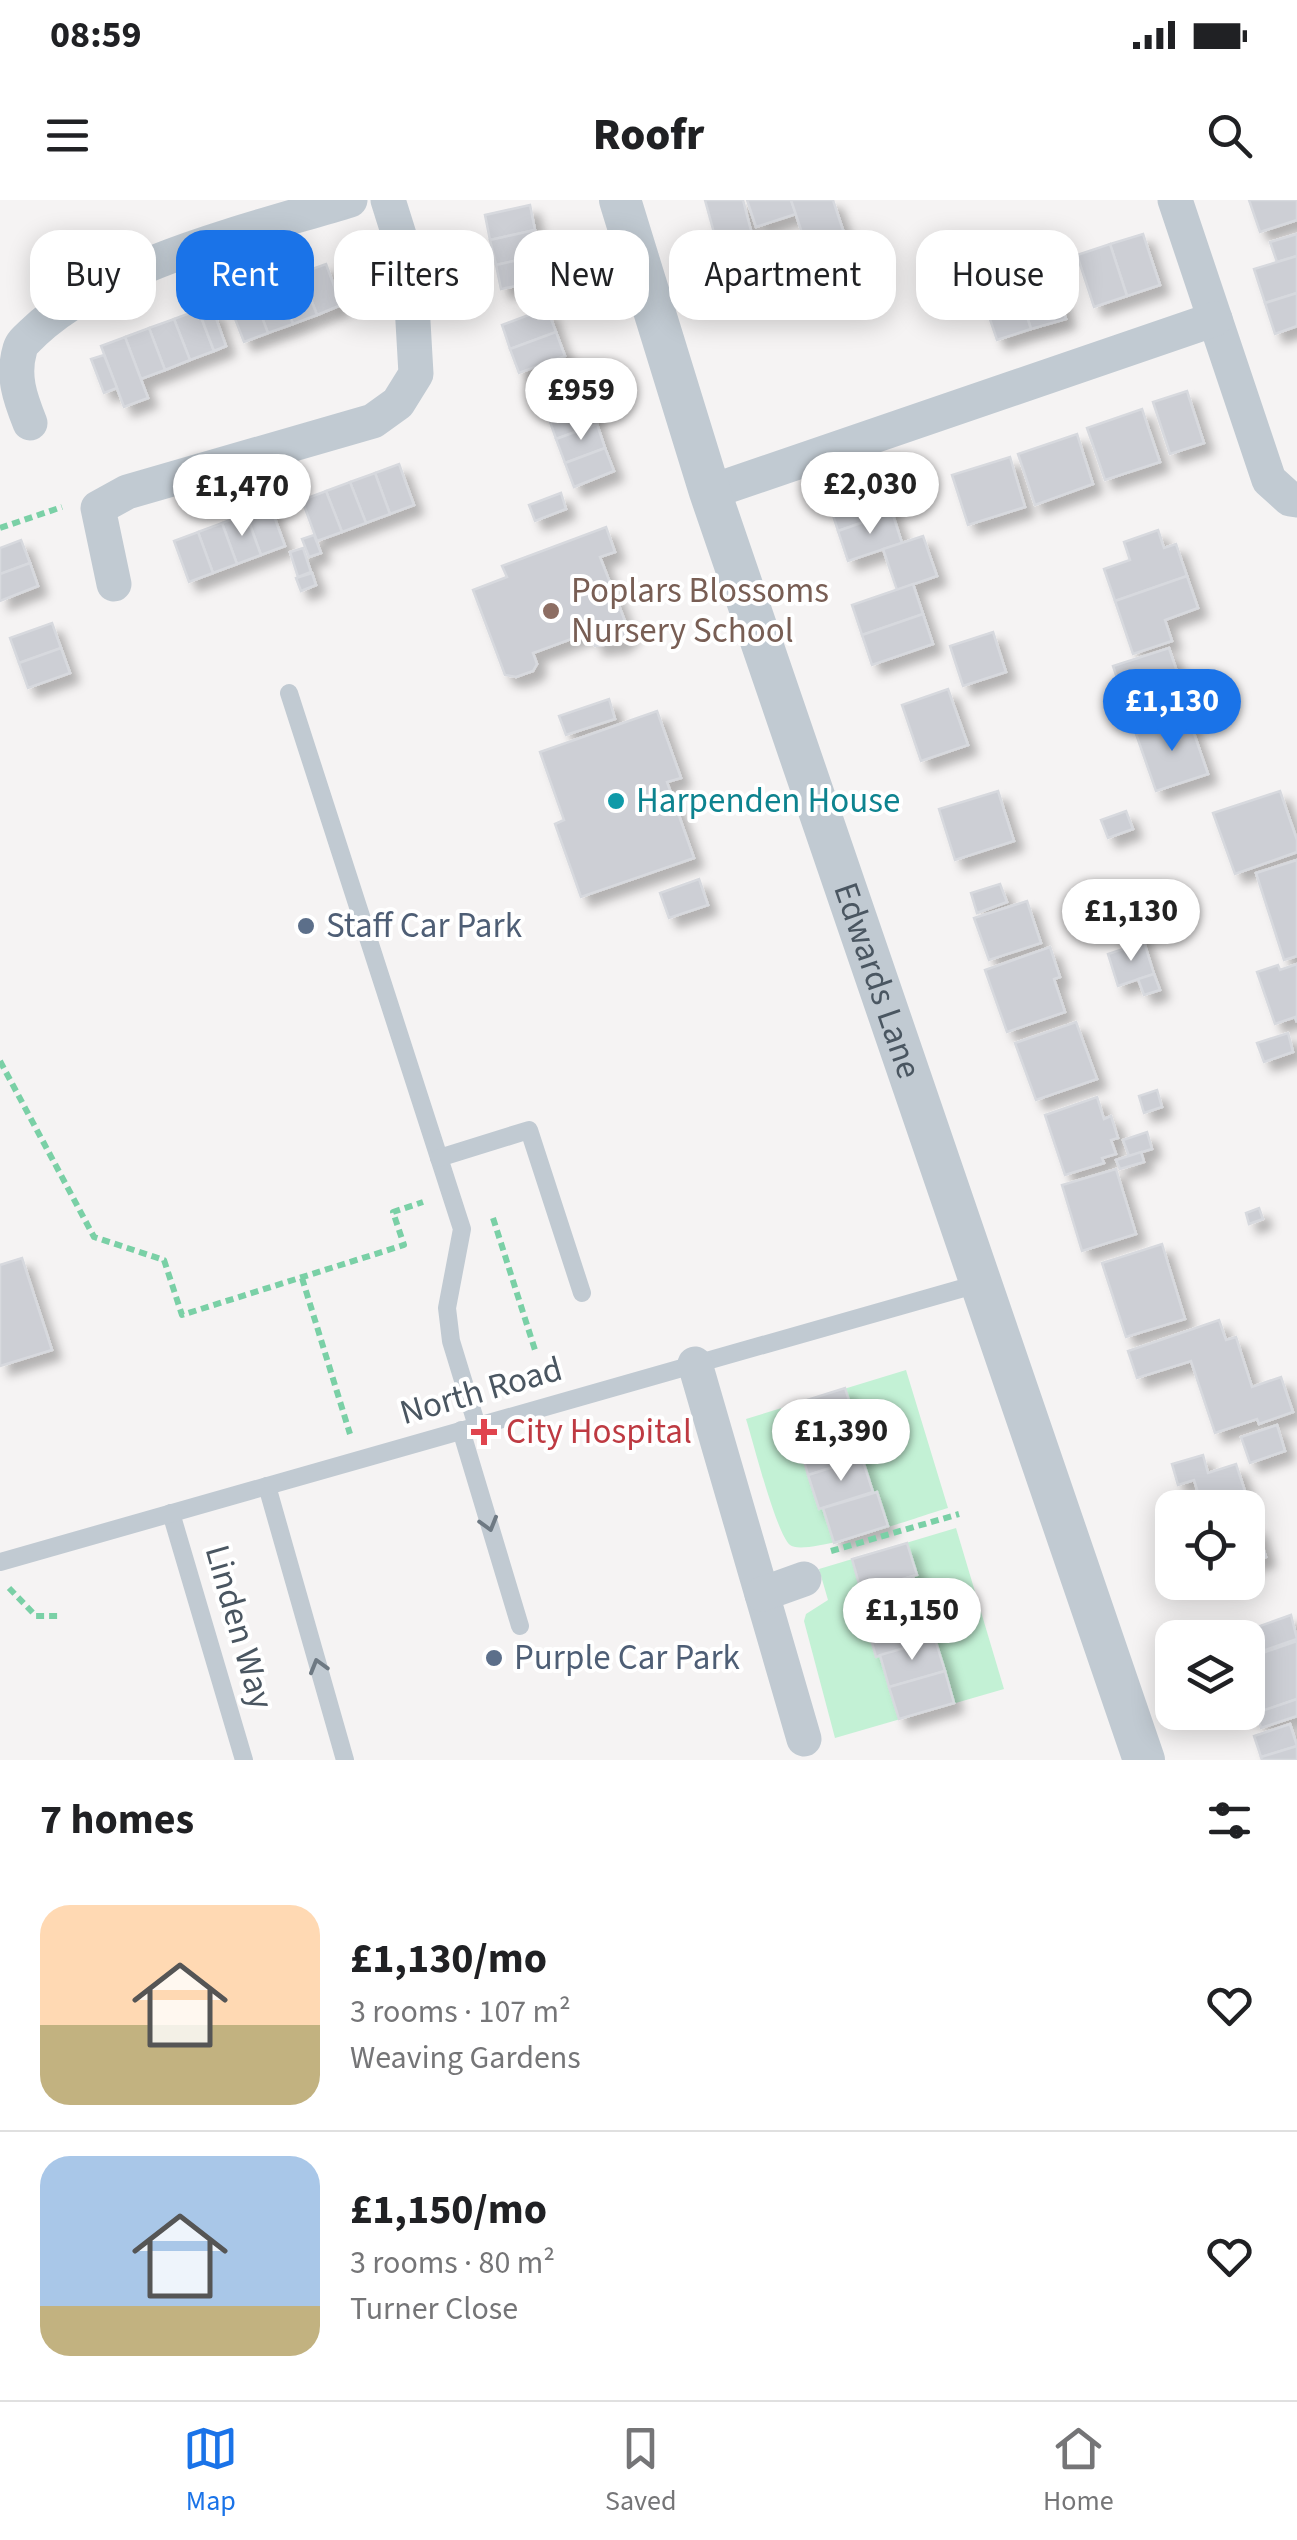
<!DOCTYPE html>
<meta charset="utf-8">
<style>
:root{--surface:#fff;--page:#f6f6f6;--text:#202124;--muted:#757577;--line:#e0e0e0;--accent:#1a73e8}
body{margin:0;font-family:"Source Sans 3",sans-serif;background:var(--page);color:var(--text);height:100vh;display:flex;flex-direction:column;font-size:38px;white-space:nowrap}
*{box-sizing:border-box;margin:0}
p{font-size:32px;color:var(--muted)}
.icon{flex:none;width:55px;height:55px;fill:none;stroke:currentColor;stroke-width:2;stroke-linecap:round;stroke-linejoin:round}
.map{position:relative;height:1560px;overflow:hidden}
.drawer{display:flex;flex-direction:column;background:var(--surface);flex:1}
.drawer>*{flex:none}
.top-card{position:absolute;left:30px;top:30px;width:1238px;height:90px;display:flex;gap:20px}
.fabs{position:absolute;left:1155px;top:1290px;display:grid;gap:20px}
.fabs a{display:grid;place-items:center;width:110px;height:110px;border-radius:20px;background:var(--surface);box-shadow:0 5px 25px #0003;font-size:50px}
.price{position:absolute;translate:-50% -85px;padding:0 22px;border-radius:35px;background:#fff;color:#222;font-size:32px;line-height:65px;filter:drop-shadow(0 2px 5px #0008)}
.price::after{content:'';position:absolute;left:50%;top:60px;width:30px;height:22px;margin-left:-15px;background:inherit;clip-path:polygon(0 0,100% 0,50% 100%)}
.price.on{background:var(--accent);color:#fff}
ul{padding:0;list-style:none}
li{display:flex;align-items:center;gap:30px;height:250px;padding:0 40px}
li+li{border-top:2px solid var(--line)}
li span{display:grid;place-items:center;flex:none;width:280px;height:200px;border-radius:30px;color:#555}
li>.icon{margin-inline-start:auto}
span .icon{width:120px;height:120px;fill:#fffc;stroke-width:1}
li b{font-size:42px}
h2{display:flex;justify-content:space-between;align-items:center;height:120px;padding:0 40px;font-size:42px}
.tag{padding:0 35px;border-radius:30px;background:var(--surface);box-shadow:0 5px 25px #0003;font-size:35px;line-height:90px}
.tag.on{background:var(--accent);color:#fff}
.status{display:flex;justify-content:space-between;align-items:center;height:70px;padding:0 50px;background:var(--surface);direction:ltr}
.status svg{height:28px;fill:currentColor}
header{display:flex;justify-content:space-between;align-items:center;height:130px;padding:0 40px;background:var(--surface);font-size:45px;font-weight:800}
.dock{display:flex;justify-content:space-around;align-items:center;height:140px;border-top:2px solid var(--line);background:var(--surface);font-size:28px;color:var(--muted)}
.dock a{display:grid;justify-items:center;gap:5px}
.dock .on{color:var(--accent)}
.map>svg:first-child{display:block}
</style>
<div class="status"><b>08:59</b><svg viewBox="0 0 49 12"><path d="M0 12V9h3v3zM5 12V6h3v6zM10 12V3h3v9zM15 12V0h3v12zM26 1h20v11H26zM47 4h2v5h-2z"/></svg></div>
<header><svg class="icon" aria-label="menu" viewBox="0 0 24 24"><path d="M4 6h16M4 12h16M4 18h16"/></svg>Roofr<svg class="icon" aria-label="search" viewBox="0 0 24 24"><circle cx="10" cy="10" r="6"/><path d="M15 15l6 6"/></svg></header>
<div class="map">
<svg width="1297" height="1560" viewBox="0 0 1297 1560">
<defs>
<filter id="shadow"><feDropShadow dx="9" dy="9" stdDeviation="5" flood-color="#0004"/></filter>
</defs>
<rect width="100%" height="100%" fill="#f5f3f3"/>
<g fill="#c3f1d5">
<path d="M906,1170l42,138c-25,7 -143,50 -158,37 -14,-12 -37,-104 -44,-126z"/>
<path d="M956,1328l48,161 -169,49 -31,-117 2,-7 22,-14 -9,-31z"/>
</g>
<g fill="#cdcfd5" stroke="#d7d9de" stroke-width="2.5" filter="url(#shadow)">
<path d="M705,0h38l11,42 -35,9z"/>
<path d="M747,0h44l5,14 -40,13z"/>
<path d="M791,0h42l12,36 -38,12z"/>
<path d="M1249,0h48v20l-37,12z"/>
<path d="M530,5l5,25 -45,10 -5,-25z"/>
<path d="M535,30l5,25 -44,10 -6,-25z"/>
<path d="M1143,34l17,51 -33,11 -17,-52z"/>
<path d="M1297,34v22l-20,6 -7,-20z"/>
<path d="M1110,44l17,52 -33,11 -17,-52z"/>
<path d="M540,55l6,25 -45,9 -5,-24z"/>
<path d="M1297,56v37l-32,10 -11,-34z"/>
<path d="M326,64l15,41 -24,10 -16,-42z"/>
<path d="M1049,65l17,54 -35,10 -17,-53z"/>
<path d="M301,73l16,42 -24,9 -16,-42z"/>
<path d="M1014,76l17,53 -34,11 -18,-53z"/>
<path d="M277,82l16,42 -25,9 -16,-42z"/>
<path d="M252,91l16,42 -24,9 -16,-41z"/>
<path d="M1297,93v33l-22,8 -10,-31z"/>
<path d="M547,108l9,24 -46,17 -8,-24z"/>
<path d="M198,110l16,41 -24,9 -16,-41z"/>
<path d="M213,110l13,36 -12,5 -14,-37z"/>
<path d="M174,119l16,41 -25,10 -16,-42z"/>
<path d="M149,128l16,42 -24,9 -16,-42z"/>
<path d="M556,132l9,24 -46,17 -9,-24z"/>
<path d="M125,137l23,61 -24,9 -23,-61z"/>
<path d="M104,155l13,33 -13,5 -13,-34z"/>
<path d="M579,178l9,23 -40,15 -9,-24z"/>
<path d="M1187,191l17,52 -34,11 -17,-52z"/>
<path d="M588,201l9,23 -41,15 -8,-23z"/>
<path d="M1142,209l18,53 -55,18 -18,-52z"/>
<path d="M597,224l8,24 -40,15 -9,-24z"/>
<path d="M1077,234l16,50 -58,21 -17,-51z"/>
<path d="M605,248l9,23 -40,16 -9,-24z"/>
<path d="M1010,257l15,50 -57,18 -16,-50z"/>
<path d="M399,264l15,41 -24,9 -15,-41z"/>
<path d="M375,273l15,41 -24,9 -16,-41z"/>
<path d="M350,282l16,41 -24,9 -16,-41z"/>
<path d="M881,282l11,30 -54,19 -10,-31z"/>
<path d="M326,291l16,41 -25,9 -15,-41z"/>
<path d="M561,293l5,16 -31,12 -6,-16z"/>
<path d="M270,305l15,41 -24,9 -15,-41z"/>
<path d="M892,312l10,31 -54,18 -10,-30z"/>
<path d="M246,314l15,41 -24,9 -15,-41z"/>
<path d="M222,323l15,41 -24,9 -15,-41z"/>
<path d="M606,327l9,25 -15,5 30,77 -11,9 -24,3 -5,-14 -57,21 4,11 -4,7 -17,6 -11,-2 -32,-85 34,-13 -5,-11z"/>
<path d="M1158,330l6,18 12,-4 11,32 -72,25 -11,-32 26,-9 -6,-18z"/>
<path d="M198,332l15,41 -24,9 -15,-41z"/>
<path d="M314,335l7,18 -12,4 -7,-18z"/>
<path d="M923,336l14,40 -40,14 -14,-41z"/>
<path d="M21,340l9,23 -30,11v-26z"/>
<path d="M303,348l8,24 -13,5 -8,-25z"/>
<path d="M30,363l8,23 -38,15v-27z"/>
<path d="M312,373l4,12 -15,6 -5,-13z"/>
<path d="M1187,376l11,32 -33,12 7,21 -39,13 -18,-53z"/>
<path d="M913,384l10,30 -61,21 -10,-30z"/>
<path d="M923,414l10,30 -61,21 -10,-30z"/>
<path d="M52,423l9,25 -42,15 -9,-25z"/>
<path d="M993,432l13,40 -43,14 -13,-40z"/>
<path d="M61,448l9,25 -42,15 -9,-25z"/>
<path d="M1169,448l20,59 -56,19 -20,-60z"/>
<path d="M948,489l20,56 -47,16 -19,-56z"/>
<path d="M609,499l6,20 -49,16 -7,-19z"/>
<path d="M657,511l24,67 -14,4 27,76 -113,39 -26,-73 9,-4 -24,-68z"/>
<path d="M1188,516l20,58 -52,17 -20,-57z"/>
<path d="M998,591l16,50 -59,19 -16,-51z"/>
<path d="M1280,591l17,49v12l-62,22 -22,-61z"/>
<path d="M1126,611l7,18 -25,9 -7,-18z"/>
<path d="M1297,660v96l-13,4 -28,-87z"/>
<path d="M699,679l9,26 -39,13 -9,-25z"/>
<path d="M1000,684l7,18 -30,11 -6,-20z"/>
<path d="M1027,701l14,42 -52,17 -15,-42z"/>
<path d="M1135,715l9,27 -10,3 -8,-26z"/>
<path d="M1144,742l10,32 -36,12 -10,-32z"/>
<path d="M1050,747l10,30 -6,2 11,33 -58,20 -22,-62z"/>
<path d="M1297,764v58l-2,-5 -20,7 -18,-52 21,-7 2,5z"/>
<path d="M1154,774l6,16 -16,5 -6,-16z"/>
<path d="M1076,822l21,57 -61,21 -21,-57z"/>
<path d="M1288,833l5,19 -29,10 -7,-19z"/>
<path d="M1157,890l5,17 -18,6 -5,-17z"/>
<path d="M1097,897l7,22 7,-3 7,22 -7,2 5,14 -14,4 2,5 -39,12 -20,-60z"/>
<path d="M1147,932l5,17 -23,7 -6,-16z"/>
<path d="M1141,952l3,10 -24,7 -4,-9z"/>
<path d="M1116,969l20,65 -54,17 -20,-66z"/>
<path d="M1259,1008l4,11 -14,5 -3,-11z"/>
<path d="M1162,1044l23,75 -59,18 -24,-74z"/>
<path d="M22,1058l30,92 -52,16v-101z"/>
<path d="M1219,1120l7,20 10,-3 16,50 29,-10 12,35 -34,12 -2,-5 -42,14 -24,-72 -54,17 -9,-27z"/>
<path d="M845,1188l11,35 -54,16 -11,-34z"/>
<path d="M852,1224l10,34 -54,17 -10,-35z"/>
<path d="M1277,1225l8,26 -35,12 -9,-26z"/>
<path d="M1203,1255l5,18 28,-9 12,36 -13,3 2,5h-34l-9,-28 -16,5 -6,-21z"/>
<path d="M862,1258l11,34 -54,17 -11,-34z"/>
<path d="M877,1292l11,34 -54,17 -11,-35z"/>
<path d="M1256,1326l10,31 -18,6v-34z"/>
<path d="M907,1343l10,32 -56,16 -9,-32z"/>
<path d="M913,1376l9,32 -55,17 -10,-33z"/>
<path d="M922,1408l10,32 -56,17 -9,-32z"/>
<path d="M1291,1415l6,24 -49,17v-18h-22z"/>
<path d="M935,1439l10,32 -56,16 -9,-32z"/>
<path d="M1297,1441v58l-49,17v-58z"/>
<path d="M945,1471l9,32 -55,16 -10,-32z"/>
<path d="M1297,1499v17l-36,12 -5,-15z"/>
<path d="M1290,1524l7,22 -36,11 -7,-21z"/>
<path d="M1297,1546v14h-35l-1,-3z"/>
</g>
<g fill="none" stroke-linecap="round" stroke-linejoin="round">
<g stroke="#7ad0a6" stroke-width="6" stroke-dasharray="8 5" stroke-linecap="butt">
<path d="M0,328l62,-21"/>
<path d="M0,861l94,176 70,23 18,55 222,-70 -11,-33 30,-10"/>
<path d="M493,1018l42,132"/>
<path d="M302,1078l48,156"/>
<path d="M831,1351l128,-37"/>
<path d="M9,1388l27,28h25"/>
</g>
<g stroke="#c1cad2" stroke-width="18">
<path d="M289,493l173,536 -15,79 4,33 26,85"/>
<path d="M439,958l90,-28 53,163"/>
<path d="M461,1230l59,196"/>
<path d="M267,1286l78,274"/>
<path d="M171,1313l73,247"/>
<path d="M0,1362l981,-279"/>
</g>
<g stroke="#c1cad2" stroke-width="35">
<path d="M1175,0l94,280 21,19 7,1"/>
<path d="M30,223c-10,-25 -18,-47 -10,-74 2,-7 9,-12 14,-17 71,-68 222,-103 316,-132"/>
<path d="M710,292l505,-173"/>
<path d="M114,384l-16,-76 29,-16 246,-71 25,-18 18,-29 -6,-104 -22,-70"/>
<path d="M695,1164l109,375"/>
<path d="M762,1394l42,-15"/>
</g>
<path stroke="#c1cad2" stroke-width="42" id="s1" d="M620,0l90,292 434,1268"/>
</g>
<defs><path id="oneway-chevron" d="M-2-3.5L2.5 0L-2 3.5" fill="none" stroke-width="1.6" stroke-linecap="round" stroke-linejoin="round" transform="scale(2.5)"/></defs>
<g stroke="#6e7983">
<use href="#oneway-chevron" transform="translate(489 1324) rotate(74)"/>
<use href="#oneway-chevron" transform="translate(318 1466) rotate(-106)"/>
</g>
<circle fill="#8d6e63" stroke="#fff" stroke-width="4" cx="551" cy="411" r="10"/>
<circle fill="#0f9aa8" stroke="#fff" stroke-width="4" cx="616" cy="601" r="10"/>
<g fill="#5c6f8a" stroke="#fff" stroke-width="4">
<circle cx="306" cy="726" r="10"/>
<circle cx="494" cy="1458" r="10"/>
</g>
<path fill="#e0444e" stroke="#fff" stroke-width="4" d="M479 1217h10v10h10v10h-10v10h-10v-10h-10v-10h10z"/>
<g text-anchor="middle" dominant-baseline="central" stroke-width="8" stroke-linejoin="round" paint-order="stroke">
<g font-size="35" fill="#785e54" stroke="#fff" text-anchor="start">
<text x="571" y="391">Poplars Blossoms<tspan x="571" dy="40">Nursery School</tspan></text>
</g>
<g font-size="35" fill="#0d838f" stroke="#fff" text-anchor="start">
<text x="636" y="601">Harpenden House</text>
</g>
<g font-size="35" fill="#4e5e75" stroke="#fff" text-anchor="start">
<text x="326" y="726">Staff Car Park</text>
<text x="514" y="1458">Purple Car Park</text>
</g>
<g font-size="35" fill="#4a5661" stroke="#fff">
<text stroke="none"><textPath href="#s1" startOffset="822">Edwards Lane</textPath></text>
<text transform="translate(481 1191) rotate(-16)">North Road</text>
<text transform="translate(239 1427) rotate(74)">Linden Way</text>
</g>
<g font-size="35" fill="#be3a42" stroke="#fff" text-anchor="start">
<text x="506" y="1232">City Hospital</text>
</g>
</g>
</svg>
<div class="fabs">
<a><svg class="icon" aria-label="locate" viewBox="0 0 24 24"><circle cx="12" cy="12" r="6"/><path d="M12 2v4M12 18v4M2 12h4M18 12h4"/></svg></a>
<a><svg class="icon" aria-label="layers" viewBox="0 0 24 24"><path d="M12 4l9 5-9 5-9-5zM3 14l9 5 9-5"/></svg></a>
</div>
<b class="price" style="left:581px;top:243px">£959</b>
<b class="price" style="left:870px;top:337px">£2,030</b>
<b class="price" style="left:242px;top:339px">£1,470</b>
<b class="price on" style="left:1172px;top:554px">£1,130</b>
<b class="price" style="left:1131px;top:764px">£1,130</b>
<b class="price" style="left:841px;top:1284px">£1,390</b>
<b class="price" style="left:912px;top:1463px">£1,150</b>
<div class="top-card">
<a class="tag">Buy</a>
<a class="tag on">Rent</a>
<a class="tag">Filters</a>
<a class="tag">New</a>
<a class="tag">Apartment</a>
<a class="tag">House</a>
</div>
</div>
<section class="drawer">
<h2>7 homes<svg class="icon" aria-label="filters" viewBox="0 0 24 24"><path d="M4 7h16M4 17h16"/><circle cx="9" cy="7" r="2"/><circle cx="15" cy="17" r="2"/></svg></h2>
<ul>
<li><span style="background:linear-gradient(#ffd9b3 60%,#c2b280 0)"><svg class="icon" aria-label="home" viewBox="0 0 24 24"><path d="M3 11l9-7 9 7M6 9v11h12V9"/></svg></span><div><b>£1,130/mo</b><p>3 rooms · 107 m²</p><p>Weaving Gardens</p></div><svg class="icon" aria-label="heart" viewBox="0 0 24 24"><path d="M12 20l-8-8c-3-5 5-10 8-4 3-6 11-1 8 4z"/></svg></li>
<li><span style="background:linear-gradient(#a9c7e8 75%,#c2b280 0)"><svg class="icon" aria-label="home" viewBox="0 0 24 24"><path d="M3 11l9-7 9 7M6 9v11h12V9"/></svg></span><div><b>£1,150/mo</b><p>3 rooms · 80 m²</p><p>Turner Close</p></div><svg class="icon" aria-label="heart" viewBox="0 0 24 24"><path d="M12 20l-8-8c-3-5 5-10 8-4 3-6 11-1 8 4z"/></svg></li>
</ul>
</section>
<nav class="dock">
<a class="on"><svg class="icon" aria-label="map" viewBox="0 0 24 24"><path d="M3 6l6-2 6 2 6-2v14l-6 2-6-2-6 2zM9 4v14M15 6v14"/></svg>Map</a>
<a><svg class="icon" aria-label="saved" viewBox="0 0 24 24"><path d="M7 4h10v16l-5-4-5 4z"/></svg>Saved</a>
<a><svg class="icon" aria-label="home" viewBox="0 0 24 24"><path d="M3 11l9-7 9 7M6 9v11h12V9"/></svg>Home</a>
</nav>
